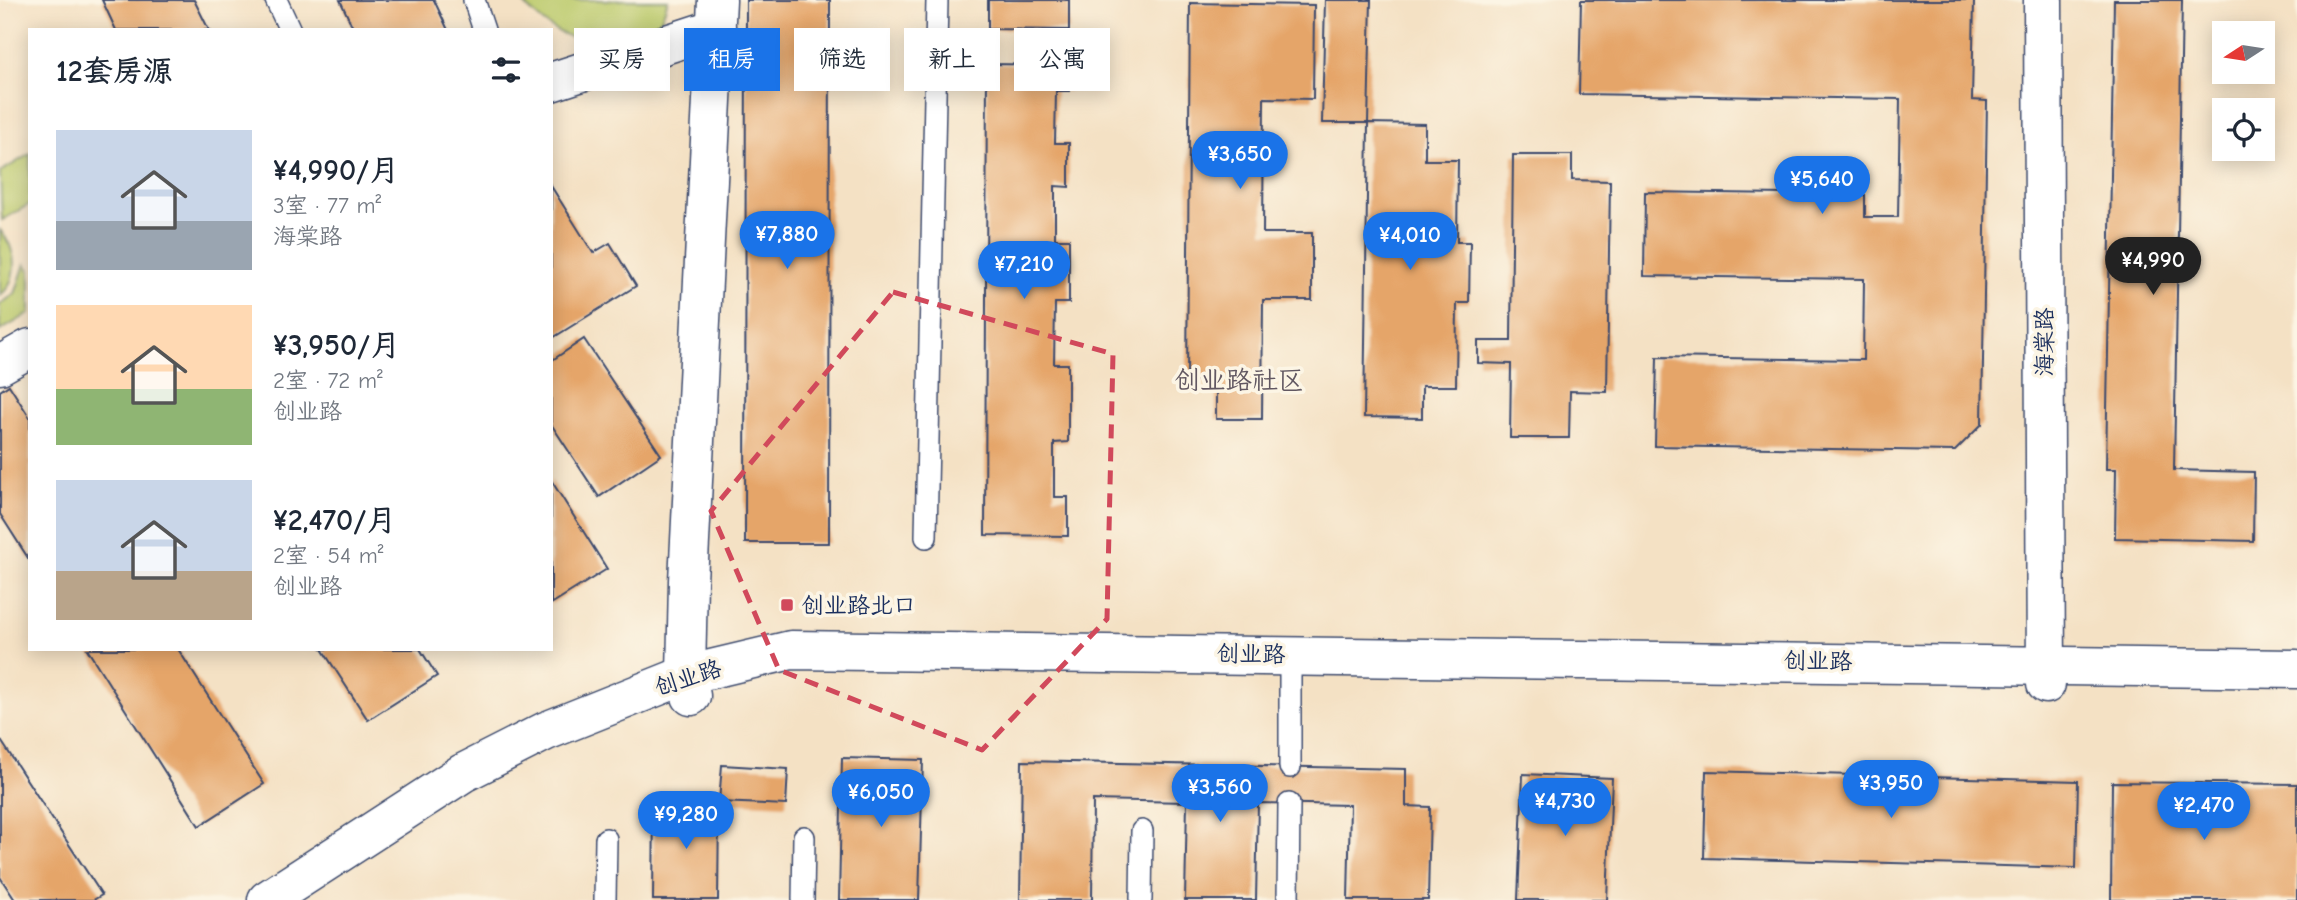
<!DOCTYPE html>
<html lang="zh">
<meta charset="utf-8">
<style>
:root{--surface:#fff;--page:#f6f6f7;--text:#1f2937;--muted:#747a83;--accent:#1a73e8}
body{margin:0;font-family:"Comic Neue","LXGW WenKai TC",sans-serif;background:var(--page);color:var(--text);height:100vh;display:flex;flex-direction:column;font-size:26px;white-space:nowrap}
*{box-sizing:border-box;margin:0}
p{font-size:23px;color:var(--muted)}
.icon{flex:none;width:38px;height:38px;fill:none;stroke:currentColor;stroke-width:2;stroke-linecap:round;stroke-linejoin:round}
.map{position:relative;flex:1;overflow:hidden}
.drawer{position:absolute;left:28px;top:28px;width:525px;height:623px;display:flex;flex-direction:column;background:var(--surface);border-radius:0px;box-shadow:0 4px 18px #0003}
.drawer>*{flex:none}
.guide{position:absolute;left:574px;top:28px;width:665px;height:63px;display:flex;gap:14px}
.needle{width:46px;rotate:258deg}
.buttons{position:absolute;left:2212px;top:21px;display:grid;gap:14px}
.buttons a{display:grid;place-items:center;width:63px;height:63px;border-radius:0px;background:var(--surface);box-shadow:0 4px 18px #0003;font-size:35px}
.price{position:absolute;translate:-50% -60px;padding:0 16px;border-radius:24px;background:var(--accent);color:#fff;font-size:23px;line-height:46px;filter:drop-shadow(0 2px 4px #0008)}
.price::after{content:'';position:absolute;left:50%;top:42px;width:21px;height:16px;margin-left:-10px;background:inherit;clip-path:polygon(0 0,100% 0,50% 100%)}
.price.active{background:#222;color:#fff}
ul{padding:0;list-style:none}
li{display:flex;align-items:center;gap:21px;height:175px;padding:0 28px}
li span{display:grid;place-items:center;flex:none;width:196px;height:140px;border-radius:0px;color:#555}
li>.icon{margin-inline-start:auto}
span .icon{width:84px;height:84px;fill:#fffc;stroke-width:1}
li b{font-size:30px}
h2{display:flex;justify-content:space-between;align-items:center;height:84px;padding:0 28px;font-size:30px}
.pill{padding:0 24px;border-radius:0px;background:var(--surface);box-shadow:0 4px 18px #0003;font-size:24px;line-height:63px}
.pill.active{background:var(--accent);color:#fff}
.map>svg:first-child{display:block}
</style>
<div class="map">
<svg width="2297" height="900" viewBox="0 0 2297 900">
<rect width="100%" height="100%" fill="#fcf5e5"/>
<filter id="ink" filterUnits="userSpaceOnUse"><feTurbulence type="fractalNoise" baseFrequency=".0143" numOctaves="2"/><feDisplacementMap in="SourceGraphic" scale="14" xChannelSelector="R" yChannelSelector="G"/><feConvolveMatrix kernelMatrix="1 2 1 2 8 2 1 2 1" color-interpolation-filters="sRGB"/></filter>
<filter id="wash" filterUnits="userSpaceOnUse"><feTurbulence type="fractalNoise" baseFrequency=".00686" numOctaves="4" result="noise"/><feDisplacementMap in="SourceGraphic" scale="28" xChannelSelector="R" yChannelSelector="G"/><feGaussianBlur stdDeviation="1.57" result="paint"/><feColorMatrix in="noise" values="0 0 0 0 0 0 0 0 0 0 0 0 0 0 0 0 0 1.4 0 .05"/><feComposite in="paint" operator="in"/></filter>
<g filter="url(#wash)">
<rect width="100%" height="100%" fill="#f4e1c4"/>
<g fill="#bcca6c" stroke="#6c7c65" stroke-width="2">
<path d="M519,0h149c-3,8 -5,19 -11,25 -29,28 -78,21 -108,1 -11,-7 -20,-18 -30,-26z"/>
<path d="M30,154v50l-28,16 -2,-48z"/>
<path d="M0,230c17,19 20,48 0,66z"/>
<path d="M25,264l5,7v42l-30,18v-27l15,-10z"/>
</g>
<g id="blocks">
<g fill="#e5a569">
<path d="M102,0h92l15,30h-93z"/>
<path d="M340,0h94l14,30h-94z"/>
<path d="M746,0h84l-1,543h-84z"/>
<path d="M988,0h81v30l-81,-1z"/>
<path d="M1325,0h46l-3,123h-46z"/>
<path d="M1581,0h393l-2,100 15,1 -5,323 -27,27 -300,-5 2,-89 206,3 1,-81 -220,-3 1,-84 220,3v22h33l2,-118 -321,-5z"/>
<path d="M2114,0h68l-8,470 80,2 -1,69 -138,-3 1,-69h-10z"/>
<path d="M1190,3l124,2 -1,94 -49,-1 -1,135h49v67h-49l-1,119h-46v-39h-29z"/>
<path d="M987,64l83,1 -1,26h-13l-1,52h14v44l-14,-1v53h14v64h-14l-1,61h14v78l-14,1v54h14v39l-83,-1z"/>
<path d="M1368,123l57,1v36h33l-1,82h13l-1,61h-12l-1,83h-34v32l-58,-1z"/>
<path d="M1513,155h59v25l38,1 -3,211 -37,-1 -1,47h-59l1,-74 -33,-1v-22h33z"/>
<path d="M551,186l42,67 17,-10 26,43 -85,53z"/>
<path d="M584,339l77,116 -62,42 -48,-73v-63z"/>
<path d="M9,385l21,33v143l-30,-47v-123z"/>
<path d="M551,480l56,89 -56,35z"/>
<path d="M87,649h91l86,135 -65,42z"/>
<path d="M322,649h98l17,27 -69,44z"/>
<path d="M0,739l102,156 -9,5h-78l-15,-23z"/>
<path d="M842,758l81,2 -4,140h-80z"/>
<path d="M1022,761l384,8v37l24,1 -2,93h-80l2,-95 -92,-2 -2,97h-71l2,-98 -94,-2 -1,100h-72z"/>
<path d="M722,765l66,4 -2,36 -67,-3z"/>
<path d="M1706,771l372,10 -2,87 -372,-10z"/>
<path d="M1523,774l89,4 -5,122h-89z"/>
<path d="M2112,782l185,2v116h-186z"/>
<path d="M719,802l-1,98h-65l1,-97z"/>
</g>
</g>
</g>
<g filter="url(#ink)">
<use href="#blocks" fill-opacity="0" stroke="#3c4a6d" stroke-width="2"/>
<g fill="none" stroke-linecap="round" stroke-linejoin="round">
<defs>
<g id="service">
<path d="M276,0l14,30"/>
<path d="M474,0l10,30"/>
<path d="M926,537l11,-537"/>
<path d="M1290,767v-113"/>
<path d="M605,900l1,-61"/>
<path d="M803,900l1,-63"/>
<path d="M1141,900l1,-69"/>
<path d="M1288,900l1,-96"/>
</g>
<g id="minor">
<path d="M2043,0l3,684"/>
<path d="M551,82l165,-54"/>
<path d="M0,365l30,-17"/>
<path d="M691,696l-5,-21 2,-94 29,-581"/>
</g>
<path id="tertiary" d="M267,900l196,-127 83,-42 140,-56 105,-25 1506,19"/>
</defs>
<use href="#service" stroke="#3c4a6d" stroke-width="24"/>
<use href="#minor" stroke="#3c4a6d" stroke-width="41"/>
<use href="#tertiary" stroke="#3c4a6d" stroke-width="41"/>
<use href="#service" stroke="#fff" stroke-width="21"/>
<use href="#minor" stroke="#fff" stroke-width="38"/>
<use href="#tertiary" stroke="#fff" stroke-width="38"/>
</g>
</g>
<path fill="none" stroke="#d1495b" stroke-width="5" stroke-dasharray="14 9" stroke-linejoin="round" d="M893,292l220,62 -6,265 -125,131 -203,-80 -68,-159z"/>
<rect fill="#d1495b" stroke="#fcf5e5" stroke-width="2.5" x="780" y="598" width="14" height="14" rx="3.5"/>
<g text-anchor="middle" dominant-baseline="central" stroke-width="7" stroke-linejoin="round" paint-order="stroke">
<g font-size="23" fill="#1b2f5e" stroke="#fcf5e5">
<text transform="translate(2044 342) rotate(-90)">海棠路</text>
<text transform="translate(1251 654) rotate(1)">创业路</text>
<text transform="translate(1818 661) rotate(1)">创业路</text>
<text transform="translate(688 678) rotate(-18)">创业路</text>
</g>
<g font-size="23" fill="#1b2f5e" stroke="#fcf5e5" text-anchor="start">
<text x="801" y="605">创业路北口</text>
</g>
<g font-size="26" fill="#625862" stroke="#fcf5e5">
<text x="1239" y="381">创业路社区</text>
</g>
</g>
</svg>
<div class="buttons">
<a><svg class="needle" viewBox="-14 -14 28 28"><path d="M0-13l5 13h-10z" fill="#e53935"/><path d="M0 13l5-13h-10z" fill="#747a83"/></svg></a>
<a><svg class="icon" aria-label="locate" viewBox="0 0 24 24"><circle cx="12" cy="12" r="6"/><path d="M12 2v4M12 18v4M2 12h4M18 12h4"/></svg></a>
</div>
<b class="price" style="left:1240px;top:191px">¥3,650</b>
<b class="price" style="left:1822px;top:216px">¥5,640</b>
<b class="price" style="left:787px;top:271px">¥7,880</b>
<b class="price" style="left:1410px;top:272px">¥4,010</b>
<b class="price active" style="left:2153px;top:297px">¥4,990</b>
<b class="price" style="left:1024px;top:301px">¥7,210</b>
<b class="price" style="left:1891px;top:820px">¥3,950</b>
<b class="price" style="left:1220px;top:824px">¥3,560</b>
<b class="price" style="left:881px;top:829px">¥6,050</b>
<b class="price" style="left:1565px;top:838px">¥4,730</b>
<b class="price" style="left:2204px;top:842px">¥2,470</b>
<b class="price" style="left:686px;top:851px">¥9,280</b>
<div class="guide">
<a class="pill">买房</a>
<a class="pill active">租房</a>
<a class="pill">筛选</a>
<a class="pill">新上</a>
<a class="pill">公寓</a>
</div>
<section class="drawer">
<h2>12套房源<svg class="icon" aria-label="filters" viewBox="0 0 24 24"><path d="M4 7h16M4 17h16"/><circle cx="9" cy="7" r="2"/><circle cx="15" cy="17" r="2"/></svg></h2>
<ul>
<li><span style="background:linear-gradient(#c9d6e8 65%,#9aa5b1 0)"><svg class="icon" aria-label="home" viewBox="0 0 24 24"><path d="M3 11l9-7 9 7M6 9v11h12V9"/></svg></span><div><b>¥4,990/月</b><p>3室 · 77 m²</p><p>海棠路</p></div></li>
<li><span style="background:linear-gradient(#ffd9b3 60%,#8fb573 0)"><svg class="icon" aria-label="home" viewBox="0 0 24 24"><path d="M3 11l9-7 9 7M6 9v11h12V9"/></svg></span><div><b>¥3,950/月</b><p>2室 · 72 m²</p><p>创业路</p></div></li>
<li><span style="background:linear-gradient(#c9d6e8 65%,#b9a48a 0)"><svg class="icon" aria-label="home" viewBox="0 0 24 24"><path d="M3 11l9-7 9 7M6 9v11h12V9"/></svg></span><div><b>¥2,470/月</b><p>2室 · 54 m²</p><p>创业路</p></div></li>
</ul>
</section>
</div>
